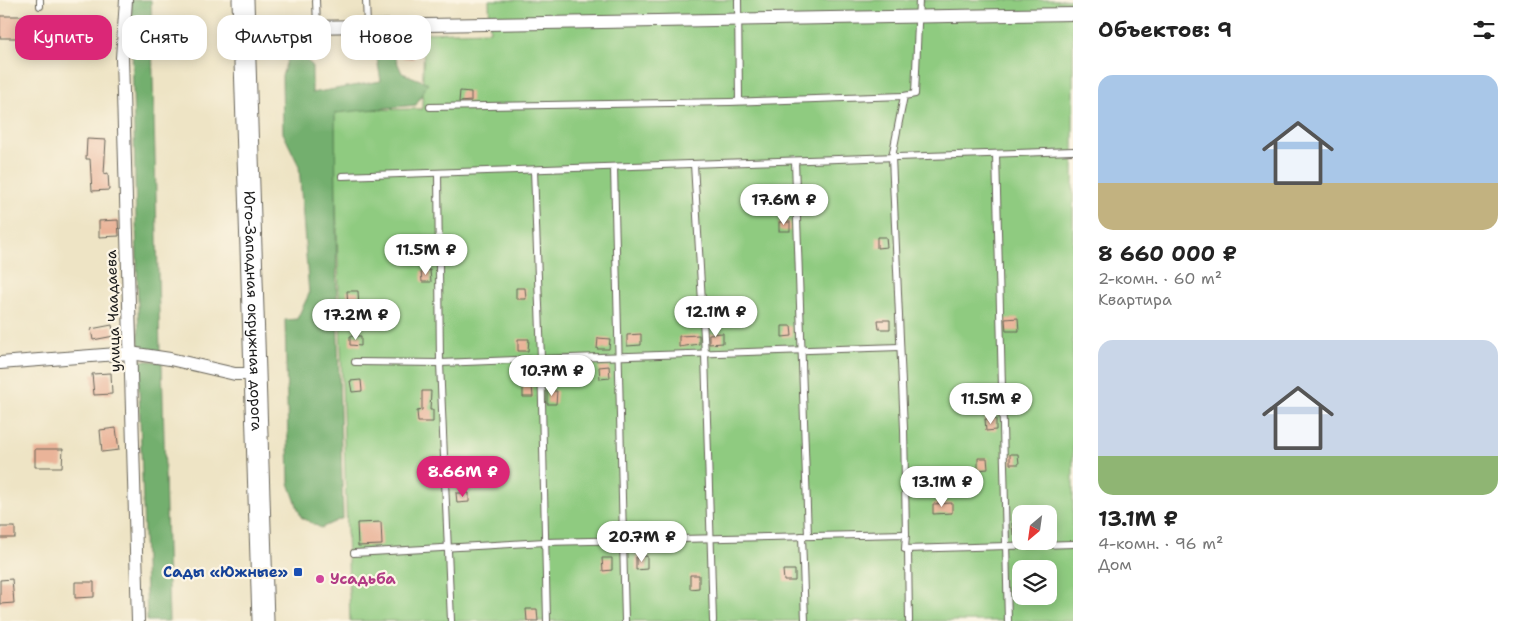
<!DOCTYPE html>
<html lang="ru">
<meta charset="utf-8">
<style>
:root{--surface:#fff;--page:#f6f6f6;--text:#222;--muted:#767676;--accent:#db2777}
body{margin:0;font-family:"Shantell Sans",sans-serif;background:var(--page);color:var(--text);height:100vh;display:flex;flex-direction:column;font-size:19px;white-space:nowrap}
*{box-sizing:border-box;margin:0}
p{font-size:16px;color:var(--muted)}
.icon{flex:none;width:28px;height:28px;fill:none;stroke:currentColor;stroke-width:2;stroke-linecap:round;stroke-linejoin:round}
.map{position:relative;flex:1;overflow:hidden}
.panel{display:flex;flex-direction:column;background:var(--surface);width:450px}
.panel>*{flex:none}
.banner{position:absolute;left:15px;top:15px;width:475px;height:45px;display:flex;gap:10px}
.needle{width:32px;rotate:209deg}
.tools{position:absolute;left:1012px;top:505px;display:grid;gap:10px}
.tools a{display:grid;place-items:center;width:45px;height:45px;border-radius:10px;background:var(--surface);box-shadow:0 2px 12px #0003;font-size:25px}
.price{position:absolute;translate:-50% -42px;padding:0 11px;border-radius:18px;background:#fff;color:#222;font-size:16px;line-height:32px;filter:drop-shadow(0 1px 2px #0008)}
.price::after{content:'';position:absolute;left:50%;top:30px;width:15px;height:11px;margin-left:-8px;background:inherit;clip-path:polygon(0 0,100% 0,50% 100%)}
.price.on{background:var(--accent);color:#fff}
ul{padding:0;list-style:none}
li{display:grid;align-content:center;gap:10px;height:265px;padding:0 25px}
li span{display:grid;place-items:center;height:155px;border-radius:15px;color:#555}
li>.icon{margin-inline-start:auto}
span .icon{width:90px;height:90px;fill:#fffc;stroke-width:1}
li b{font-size:21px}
h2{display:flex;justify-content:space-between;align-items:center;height:60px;padding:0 25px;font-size:21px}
.pill{padding:0 18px;border-radius:15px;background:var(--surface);box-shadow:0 2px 12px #0003;font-size:18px;line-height:45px}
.pill.on{background:var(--accent);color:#fff}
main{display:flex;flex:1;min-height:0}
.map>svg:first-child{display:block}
</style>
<main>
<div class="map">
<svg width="1073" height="621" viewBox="0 0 1073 621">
<rect width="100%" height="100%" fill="#fcf5e5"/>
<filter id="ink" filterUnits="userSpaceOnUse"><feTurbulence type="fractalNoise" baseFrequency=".02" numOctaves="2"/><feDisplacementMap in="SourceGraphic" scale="10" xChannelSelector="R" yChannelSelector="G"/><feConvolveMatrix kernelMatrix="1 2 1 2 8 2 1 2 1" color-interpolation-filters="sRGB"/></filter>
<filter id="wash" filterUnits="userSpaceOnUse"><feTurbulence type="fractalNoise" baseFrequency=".0096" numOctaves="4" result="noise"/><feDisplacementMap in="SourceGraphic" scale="20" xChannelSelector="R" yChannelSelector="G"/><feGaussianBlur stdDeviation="1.12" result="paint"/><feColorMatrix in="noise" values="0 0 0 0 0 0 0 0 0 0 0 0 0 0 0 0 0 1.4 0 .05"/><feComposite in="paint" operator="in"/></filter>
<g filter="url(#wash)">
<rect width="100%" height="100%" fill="#eee4c5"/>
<path fill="#8fcb80" stroke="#56744e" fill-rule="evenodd" d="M489,0h584v621h-723l-17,-511 89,-1 2,-76 66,-2zM1021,514h28v27h-28zM1021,569h28v27h-28z"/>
<g fill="#73af6e" stroke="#486645">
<path d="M131,0h20l9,352 -21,-3z"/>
<path d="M385,35l17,38 26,10 -12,22 -81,8 2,190 6,215 -22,10 -20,-11 -12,-34 -4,-163 12,-1 12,-25 -10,-128 -16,-33 -1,-57 9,-28 21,17v28l69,-12 -8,-45z"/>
<path d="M138,360l24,2 7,259h-22z"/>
</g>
<g id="blocks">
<g fill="#eab499">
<rect x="0" y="16" width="40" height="22"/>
<path d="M404,38h11l-1,21 -11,-1z"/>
<path d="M460,91l11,1v9l-12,1z"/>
<path d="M87,139l19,1 -2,34 4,-1 1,17 -17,1 -2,-32h-4z"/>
<path d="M118,220l1,16 -20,1v-16z"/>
<rect x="779" y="222" width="11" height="9"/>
<path d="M877,237h9l1,10 -10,1z"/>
<path d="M430,270l1,12h-9l-1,-11z"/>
<path d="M516,288h9l1,11h-10z"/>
<path d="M347,291h11l1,17h-11z"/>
<path d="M1018,318l1,13h-13l-1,-12z"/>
<path d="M878,320h12v9h-11z"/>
<path d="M112,325l2,11 -21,4 -2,-11z"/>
<path d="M782,326h9l1,10 -10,1z"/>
<path d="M723,333v10l-14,1v-10z"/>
<path d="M641,334v11l-14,1v-11z"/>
<path d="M699,335v9l-20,3v-11z"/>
<path d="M350,336h11v10l-11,-1z"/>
<path d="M598,338l12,1 -1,10h-12z"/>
<path d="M518,339h11l-1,12h-10z"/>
<path d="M609,366l1,12 -10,1 -1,-12z"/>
<path d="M111,373l1,21 -18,1 -2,-21z"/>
<path d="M361,380l1,11 -10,1 -2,-11z"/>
<path d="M532,386l1,11h-10v-10z"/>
<path d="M422,391h9l-1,19h3v12h-15l-1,-11 5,-1z"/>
<path d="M547,391h10l-1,13h-9z"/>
<path d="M985,419h11v11l-10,1z"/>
<path d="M116,428l3,22 -17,2 -2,-22z"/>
<path d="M35,449h28l-1,18h-27z"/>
<path d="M1010,454h8l1,10h-9z"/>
<path d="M978,458h9l1,11 -10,1z"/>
<path d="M456,493h13v9l-12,1z"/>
<path d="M952,503v10l-19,1v-10z"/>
<path d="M381,522l1,23 -24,1 -1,-23z"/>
<path d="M1021,522v12h-8l-1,-11z"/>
<rect x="0" y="527" width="15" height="11"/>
<path d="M647,556v13l-11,1v-13z"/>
<path d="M602,558h10v12l-9,1z"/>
<path d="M783,570h12v11h-11z"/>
<path d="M690,575h9v13l-9,1z"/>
<path d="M12,579l2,24 -14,1v-24z"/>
<path d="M75,582h19v15l-19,1z"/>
<path d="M526,609h11l1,12h-11z"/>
</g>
</g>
</g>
<g filter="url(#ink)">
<use href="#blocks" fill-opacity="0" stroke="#666257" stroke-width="1"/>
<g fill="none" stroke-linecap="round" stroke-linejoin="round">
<defs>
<g id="service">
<path d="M40,0v6"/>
<path d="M316,0l1,27"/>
<path d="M366,0l1,26"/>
<path d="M738,0l1,101"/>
<path d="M430,107l300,-5 174,-6"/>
<path d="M996,154l12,467"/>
<path d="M795,161l13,375"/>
<path d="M694,164l11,190 8,267"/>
<path d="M614,167l11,454"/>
<path d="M534,170l7,189 359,-12"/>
<path d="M438,173l2,190 11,258"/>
<path d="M342,176l731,-25"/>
<path d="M355,362l85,1 101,-4 6,262"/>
<path d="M906,534l-2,-105 -12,-272 12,-61 11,-2 4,-94"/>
<path d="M802,536l3,85"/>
<path d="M908,549l1,72"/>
<path d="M354,553l191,-11 361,-8 -1,15 168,-5"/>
</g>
<g id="minor">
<path d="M126,0l-4,58 16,563"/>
<path d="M244,28l829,-14"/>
<path d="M0,363l130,-10 40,6 65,15h20"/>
</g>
<g id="trunk">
<path id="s1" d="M243,0l20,621"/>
</g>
</defs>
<use href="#service" stroke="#666257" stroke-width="8"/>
<use href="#minor" stroke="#666257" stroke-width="14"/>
<use href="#trunk" stroke="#666257" stroke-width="23"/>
<use href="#service" stroke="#fff" stroke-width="6"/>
<use href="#minor" stroke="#fff" stroke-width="12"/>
<use href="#trunk" stroke="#fff" stroke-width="21"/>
</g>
</g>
<rect fill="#1a4fb4" stroke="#fcf5e5" stroke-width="2" x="293" y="567" width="10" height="10" rx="2.5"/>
<circle fill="#d1479c" stroke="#fcf5e5" stroke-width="2" cx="320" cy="579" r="5"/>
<g text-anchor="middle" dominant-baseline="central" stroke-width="4.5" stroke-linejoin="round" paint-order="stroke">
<g font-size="15" fill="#1c1c1c" stroke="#fcf5e5">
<text transform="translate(113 311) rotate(-92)">улица Чаадаева</text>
<text stroke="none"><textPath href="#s1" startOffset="311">Юго-Западная окружная дорога</textPath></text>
</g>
<g font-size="15" font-weight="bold" fill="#164399" stroke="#fcf5e5" text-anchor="end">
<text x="288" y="572">Сады «Южные»</text>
</g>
<g font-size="15" font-weight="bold" fill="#b23c85" stroke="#fcf5e5" text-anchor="start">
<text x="330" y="579">Усадьба</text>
</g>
</g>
</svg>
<div class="tools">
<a><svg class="needle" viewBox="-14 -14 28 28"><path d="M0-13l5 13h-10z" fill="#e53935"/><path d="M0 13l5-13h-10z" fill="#767676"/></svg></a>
<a><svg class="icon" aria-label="layers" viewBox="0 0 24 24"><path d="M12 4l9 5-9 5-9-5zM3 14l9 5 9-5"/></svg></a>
</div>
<b class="price" style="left:784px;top:226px">17.6M ₽</b>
<b class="price" style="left:426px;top:276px">11.5M ₽</b>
<b class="price" style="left:716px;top:338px">12.1M ₽</b>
<b class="price" style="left:356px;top:341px">17.2M ₽</b>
<b class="price" style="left:552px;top:397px">10.7M ₽</b>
<b class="price" style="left:991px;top:425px">11.5M ₽</b>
<b class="price on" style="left:463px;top:498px">8.66M ₽</b>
<b class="price" style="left:942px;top:508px">13.1M ₽</b>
<b class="price" style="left:642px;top:563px">20.7M ₽</b>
<div class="banner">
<a class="pill on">Купить</a>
<a class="pill">Снять</a>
<a class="pill">Фильтры</a>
<a class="pill">Новое</a>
</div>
</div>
<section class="panel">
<h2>Объектов: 9<svg class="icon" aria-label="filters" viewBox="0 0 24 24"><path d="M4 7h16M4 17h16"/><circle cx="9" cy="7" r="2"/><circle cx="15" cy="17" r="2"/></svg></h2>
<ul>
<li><span style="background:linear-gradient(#a9c7e8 70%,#c2b280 0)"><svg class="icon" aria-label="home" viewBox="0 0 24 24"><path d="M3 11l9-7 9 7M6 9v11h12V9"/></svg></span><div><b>8 660 000 ₽</b><p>2-комн. · 60 m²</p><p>Квартира</p></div></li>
<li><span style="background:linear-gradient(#c9d6e8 75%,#8fb573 0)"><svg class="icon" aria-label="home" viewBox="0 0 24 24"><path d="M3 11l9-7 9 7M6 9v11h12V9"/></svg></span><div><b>13.1M ₽</b><p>4-комн. · 96 m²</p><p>Дом</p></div></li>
</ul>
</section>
</main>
